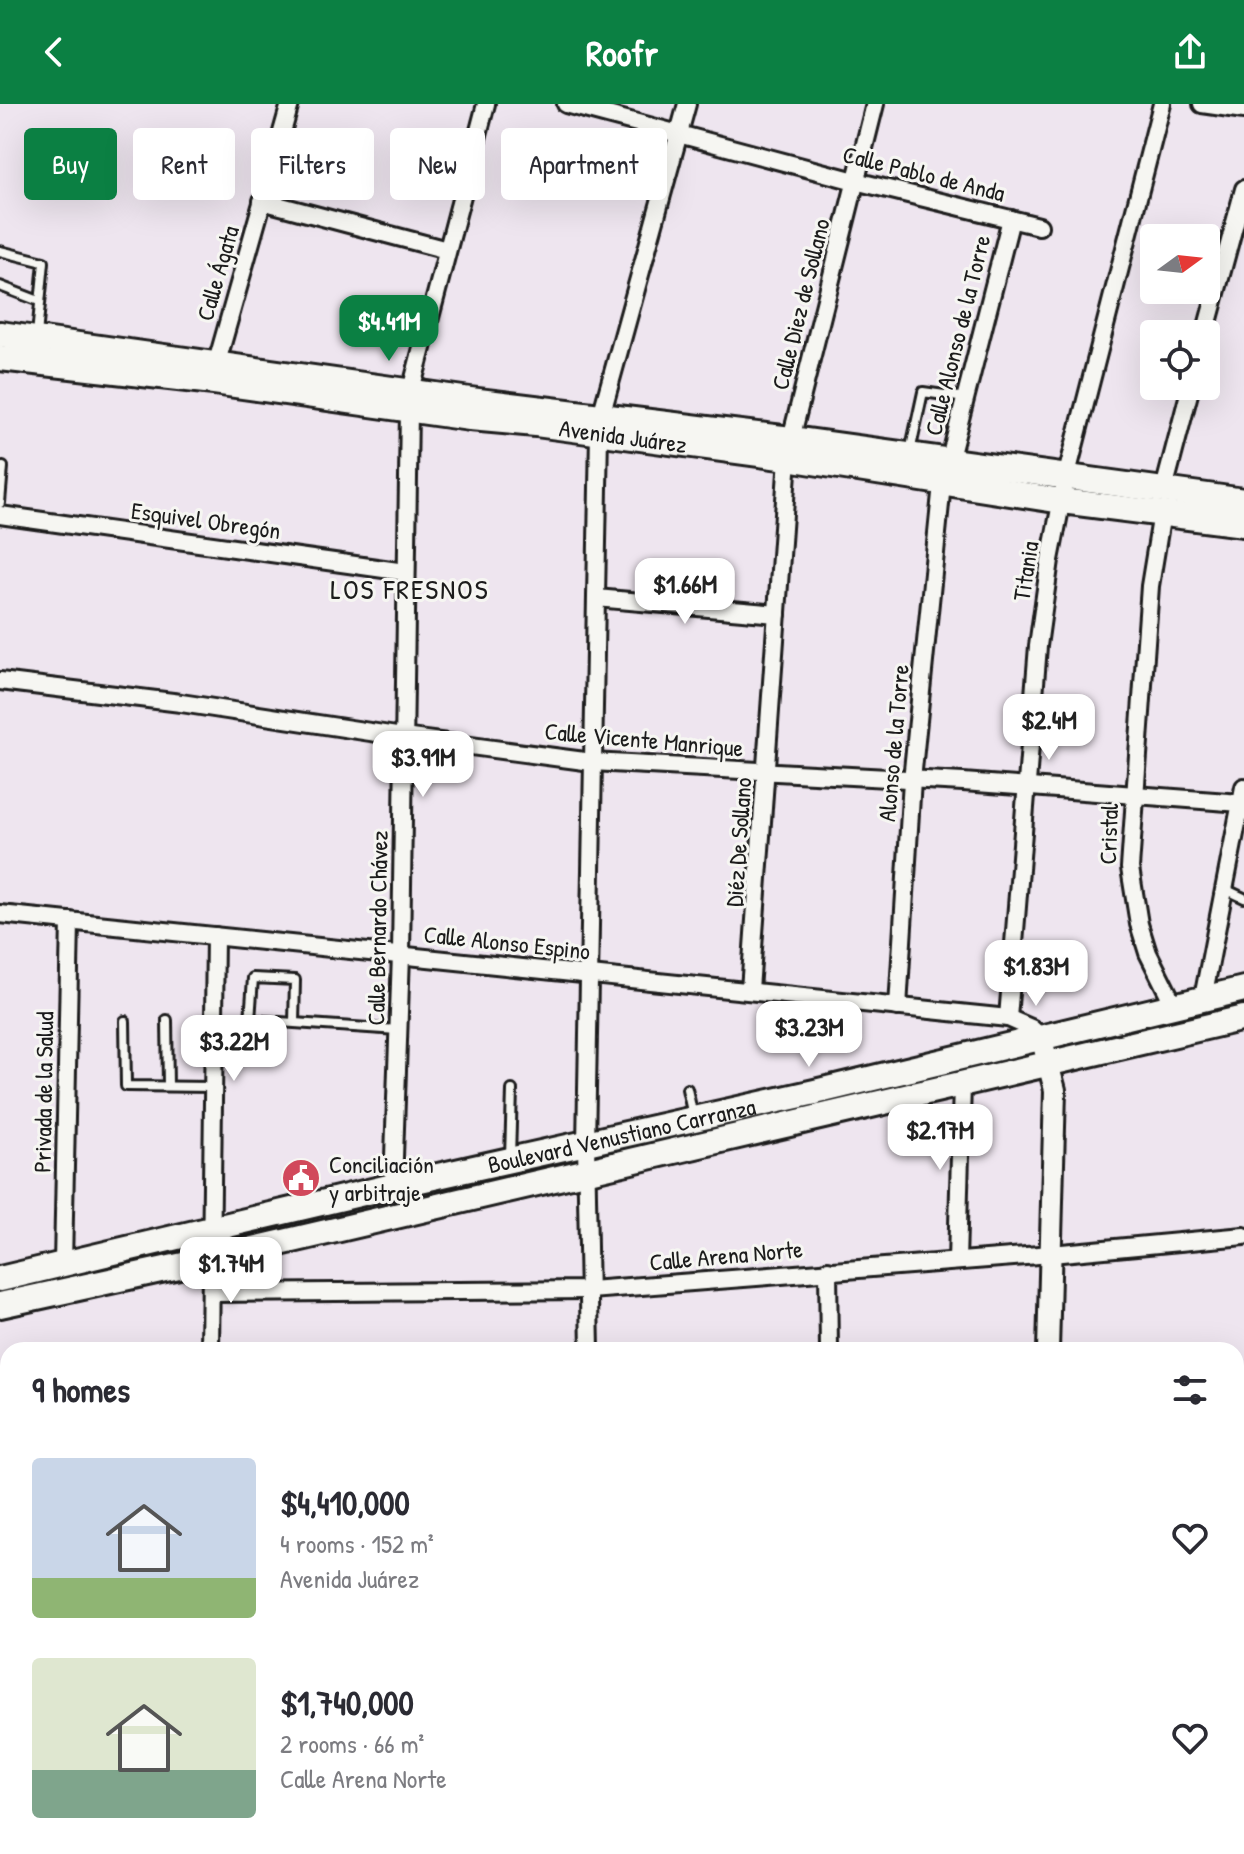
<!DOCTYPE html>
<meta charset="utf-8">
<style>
:root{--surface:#fff;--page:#f7f7f7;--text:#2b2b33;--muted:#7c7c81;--accent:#0b8043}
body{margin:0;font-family:"Patrick Hand",sans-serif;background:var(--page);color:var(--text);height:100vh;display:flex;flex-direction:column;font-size:30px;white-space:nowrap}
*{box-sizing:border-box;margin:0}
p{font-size:26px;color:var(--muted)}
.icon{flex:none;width:44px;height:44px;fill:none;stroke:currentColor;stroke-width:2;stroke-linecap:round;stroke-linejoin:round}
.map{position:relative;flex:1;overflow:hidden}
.sheet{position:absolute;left:0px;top:1238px;width:1244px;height:512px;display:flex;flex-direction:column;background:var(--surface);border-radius:24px 24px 0 0;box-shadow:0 8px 32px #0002}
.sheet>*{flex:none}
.hud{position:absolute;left:24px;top:24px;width:800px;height:72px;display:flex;gap:16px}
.needle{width:52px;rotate:75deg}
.fabs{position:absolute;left:1140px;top:120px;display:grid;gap:16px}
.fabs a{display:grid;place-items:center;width:80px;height:80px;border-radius:8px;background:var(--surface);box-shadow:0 8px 32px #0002;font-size:40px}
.price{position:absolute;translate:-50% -68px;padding:0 18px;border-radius:16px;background:#fff;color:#222;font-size:26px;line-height:52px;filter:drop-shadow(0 2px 4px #0008)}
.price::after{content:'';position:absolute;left:50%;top:48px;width:24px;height:18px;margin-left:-12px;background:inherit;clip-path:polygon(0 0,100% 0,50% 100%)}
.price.on{background:var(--accent);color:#fff}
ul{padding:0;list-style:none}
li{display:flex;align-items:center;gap:24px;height:200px;padding:0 32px}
li span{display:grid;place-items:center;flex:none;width:224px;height:160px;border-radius:8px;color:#555}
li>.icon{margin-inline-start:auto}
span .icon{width:96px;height:96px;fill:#fffc;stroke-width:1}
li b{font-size:34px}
h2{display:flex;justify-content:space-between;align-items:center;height:96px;padding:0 32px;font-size:34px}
.pill{padding:0 28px;border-radius:8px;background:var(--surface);box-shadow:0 8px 32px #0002;font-size:28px;line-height:72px}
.pill.on{background:var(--accent);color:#fff}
header{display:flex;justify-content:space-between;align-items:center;height:104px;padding:0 32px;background:var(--accent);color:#fff;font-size:36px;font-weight:700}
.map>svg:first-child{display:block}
</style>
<header><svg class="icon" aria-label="back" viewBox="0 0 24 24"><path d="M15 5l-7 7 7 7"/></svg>Roofr<svg class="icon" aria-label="share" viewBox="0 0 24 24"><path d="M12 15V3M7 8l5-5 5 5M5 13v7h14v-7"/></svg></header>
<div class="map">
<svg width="1244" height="1750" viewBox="0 0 1244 1750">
<rect width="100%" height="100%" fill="#eee5ef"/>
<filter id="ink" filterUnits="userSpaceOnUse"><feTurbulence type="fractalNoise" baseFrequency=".0125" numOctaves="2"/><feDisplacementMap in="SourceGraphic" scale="16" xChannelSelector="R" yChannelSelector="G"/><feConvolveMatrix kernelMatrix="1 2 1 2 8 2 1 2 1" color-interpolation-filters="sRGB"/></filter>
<g filter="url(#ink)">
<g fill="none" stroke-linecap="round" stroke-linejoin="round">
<defs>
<g id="service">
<path d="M0,147l44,11 -7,73"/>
<path d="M0,182l39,15"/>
<path d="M910,348l13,-60 43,6"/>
<path d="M0,399l3,-36"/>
<path d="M1225,785l19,9"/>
<path d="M167,916l1,66"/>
<path d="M125,917l1,65 87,1"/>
<path d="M294,919l1,-43 -42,-2 -3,42c49,3 99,7 148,10"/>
<path d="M687,985l6,27"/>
<path d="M510,1053l2,-67"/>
<path d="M0,1447h8"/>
</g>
<g id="minor">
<path d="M566,0l289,77 184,45"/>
<path d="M1202,0l42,6"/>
<path d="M262,97l185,49"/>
<path d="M1205,230l39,-145"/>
<path d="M217,258l73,-258"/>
<path d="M791,335l84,-335"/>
<path d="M949,358l62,-243"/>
<path d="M1164,385l27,-103"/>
<path d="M1162,409l-12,73 -20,282 9,56 9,29 26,52"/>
<path d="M0,411l405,57"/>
<path d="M596,494l181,16"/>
<path d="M0,577l181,22 222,34 189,25 371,20 278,21"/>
<path d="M0,810l1008,104 23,10 10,9"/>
<path d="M750,886l38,-532"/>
<path d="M1203,894l41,-211"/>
<path d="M898,903l14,-227 30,-296"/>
<path d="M1008,914l30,-372 12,-86 16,-82 96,-374"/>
<path d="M393,1082l8,-232 8,-544 2,-20 75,-286"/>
<path d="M957,1157l5,-177"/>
<path d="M63,1160l7,-343"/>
<path d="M828,1166l1,80"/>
<path d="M211,1189l379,-3 461,-36 193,-18"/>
<path d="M210,1246l5,-414"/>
<path d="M590,1246l-4,-206 13,-711 2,-17 86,-312"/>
<path d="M1236,1567l8,-1"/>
<path d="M0,1680l8,-1"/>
<path d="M210,1742v8"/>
<path d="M607,1742v8"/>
</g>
<g id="tertiary">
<path d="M1041,933l14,53 -7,260"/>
<path d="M1041,1742l1,8"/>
</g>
<g id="secondary">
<path d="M0,230l470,66 321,39 453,62"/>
<path id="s1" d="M0,254l214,24 256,36 66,6 252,34 274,43 182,23"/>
<path id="s2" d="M0,1175l393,-93 422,-94 429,-103"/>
<path d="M0,1201l211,-46 1033,-241"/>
</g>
</defs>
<use href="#service" stroke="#1c1c1c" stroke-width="14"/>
<use href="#minor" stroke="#1c1c1c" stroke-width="22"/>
<use href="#tertiary" stroke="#1c1c1c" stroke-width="26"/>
<use href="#secondary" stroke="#1c1c1c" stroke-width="30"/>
<use href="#service" stroke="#f6f6f2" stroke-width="8"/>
<use href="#minor" stroke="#f6f6f2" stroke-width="16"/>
<use href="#tertiary" stroke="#f6f6f2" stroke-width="20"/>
<use href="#secondary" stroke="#f6f6f2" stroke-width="24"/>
</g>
</g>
<defs>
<symbol id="civic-disc" viewBox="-11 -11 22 22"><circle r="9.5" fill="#d1495b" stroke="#f6f6f2"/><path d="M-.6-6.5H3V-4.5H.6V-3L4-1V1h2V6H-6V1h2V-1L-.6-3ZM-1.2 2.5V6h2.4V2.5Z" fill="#fff"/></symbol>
</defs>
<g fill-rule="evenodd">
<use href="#civic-disc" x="279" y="1052" width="44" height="44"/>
</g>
<g text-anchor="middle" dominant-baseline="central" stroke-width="6" stroke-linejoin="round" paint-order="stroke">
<g font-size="24" fill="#1c1c1c" stroke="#f6f6f2">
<text transform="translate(924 69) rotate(14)">Calle Pablo de Anda</text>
<text transform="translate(217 169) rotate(-74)">Calle Ágata</text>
<text transform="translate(800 200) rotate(-76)">Calle Diez de Sollano</text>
<text transform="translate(957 231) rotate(-76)">Calle Alonso de la Torre</text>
<text stroke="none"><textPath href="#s1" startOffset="628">Avenida Juárez</textPath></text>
<text transform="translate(206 416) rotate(8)">Esquivel Obregón</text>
<text transform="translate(1025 467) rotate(-81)">Titania</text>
<text transform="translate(644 635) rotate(5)">Calle Vicente Manrique</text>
<text transform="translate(893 639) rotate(-85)">Alonso de la Torre</text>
<text transform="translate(1108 730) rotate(-88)">Cristal</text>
<text transform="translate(738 738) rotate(-86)">Diéz De Sollano</text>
<text transform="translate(377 824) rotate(-89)">Calle Bernardo Chávez</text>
<text transform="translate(507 838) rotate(6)">Calle Alonso Espino</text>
<text transform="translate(43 988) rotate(-89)">Privada de la Salud</text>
<text stroke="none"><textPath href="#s2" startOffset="638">Boulevard Venustiano Carranza</textPath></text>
<text transform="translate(726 1151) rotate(-5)">Calle Arena Norte</text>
</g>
<g font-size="24" fill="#1c1c1c" stroke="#f6f6f2" text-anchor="start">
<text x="329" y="1060">Conciliación<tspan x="329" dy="28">y arbitraje</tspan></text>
</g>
<g font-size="28" letter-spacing="2" fill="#1c1c1c" stroke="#f6f6f2">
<text x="410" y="485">LOS FRESNOS</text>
</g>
</g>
</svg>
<div class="fabs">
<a><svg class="needle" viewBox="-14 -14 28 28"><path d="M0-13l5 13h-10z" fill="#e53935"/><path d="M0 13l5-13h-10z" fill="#7c7c81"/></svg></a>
<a><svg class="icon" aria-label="locate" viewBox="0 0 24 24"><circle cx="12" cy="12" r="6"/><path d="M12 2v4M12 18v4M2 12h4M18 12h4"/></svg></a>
</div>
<b class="price on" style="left:389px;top:259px">$4.41M</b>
<b class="price" style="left:685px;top:522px">$1.66M</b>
<b class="price" style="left:1049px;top:658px">$2.4M</b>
<b class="price" style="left:423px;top:695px">$3.91M</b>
<b class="price" style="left:1036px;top:904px">$1.83M</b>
<b class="price" style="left:809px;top:965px">$3.23M</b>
<b class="price" style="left:234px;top:979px">$3.22M</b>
<b class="price" style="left:940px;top:1068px">$2.17M</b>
<b class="price" style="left:231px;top:1201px">$1.74M</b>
<div class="hud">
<a class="pill on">Buy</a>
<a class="pill">Rent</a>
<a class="pill">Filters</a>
<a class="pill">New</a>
<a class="pill">Apartment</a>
</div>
<section class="sheet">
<h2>9 homes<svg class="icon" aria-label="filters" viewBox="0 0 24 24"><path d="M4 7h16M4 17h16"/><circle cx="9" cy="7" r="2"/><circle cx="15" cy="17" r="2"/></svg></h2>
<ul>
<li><span style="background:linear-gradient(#c9d6e8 75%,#8fb573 0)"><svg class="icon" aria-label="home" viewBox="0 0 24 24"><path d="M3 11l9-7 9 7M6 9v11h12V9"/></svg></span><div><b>$4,410,000</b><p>4 rooms · 152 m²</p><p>Avenida Juárez</p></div><svg class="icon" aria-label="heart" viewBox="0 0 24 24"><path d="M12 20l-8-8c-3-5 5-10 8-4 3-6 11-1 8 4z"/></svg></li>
<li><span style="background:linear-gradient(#dfe7d0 70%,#7fa58c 0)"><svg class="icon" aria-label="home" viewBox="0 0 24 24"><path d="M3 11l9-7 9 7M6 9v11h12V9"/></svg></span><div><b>$1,740,000</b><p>2 rooms · 66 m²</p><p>Calle Arena Norte</p></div><svg class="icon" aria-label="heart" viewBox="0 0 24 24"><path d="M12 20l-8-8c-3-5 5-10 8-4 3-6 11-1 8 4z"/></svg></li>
</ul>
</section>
</div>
